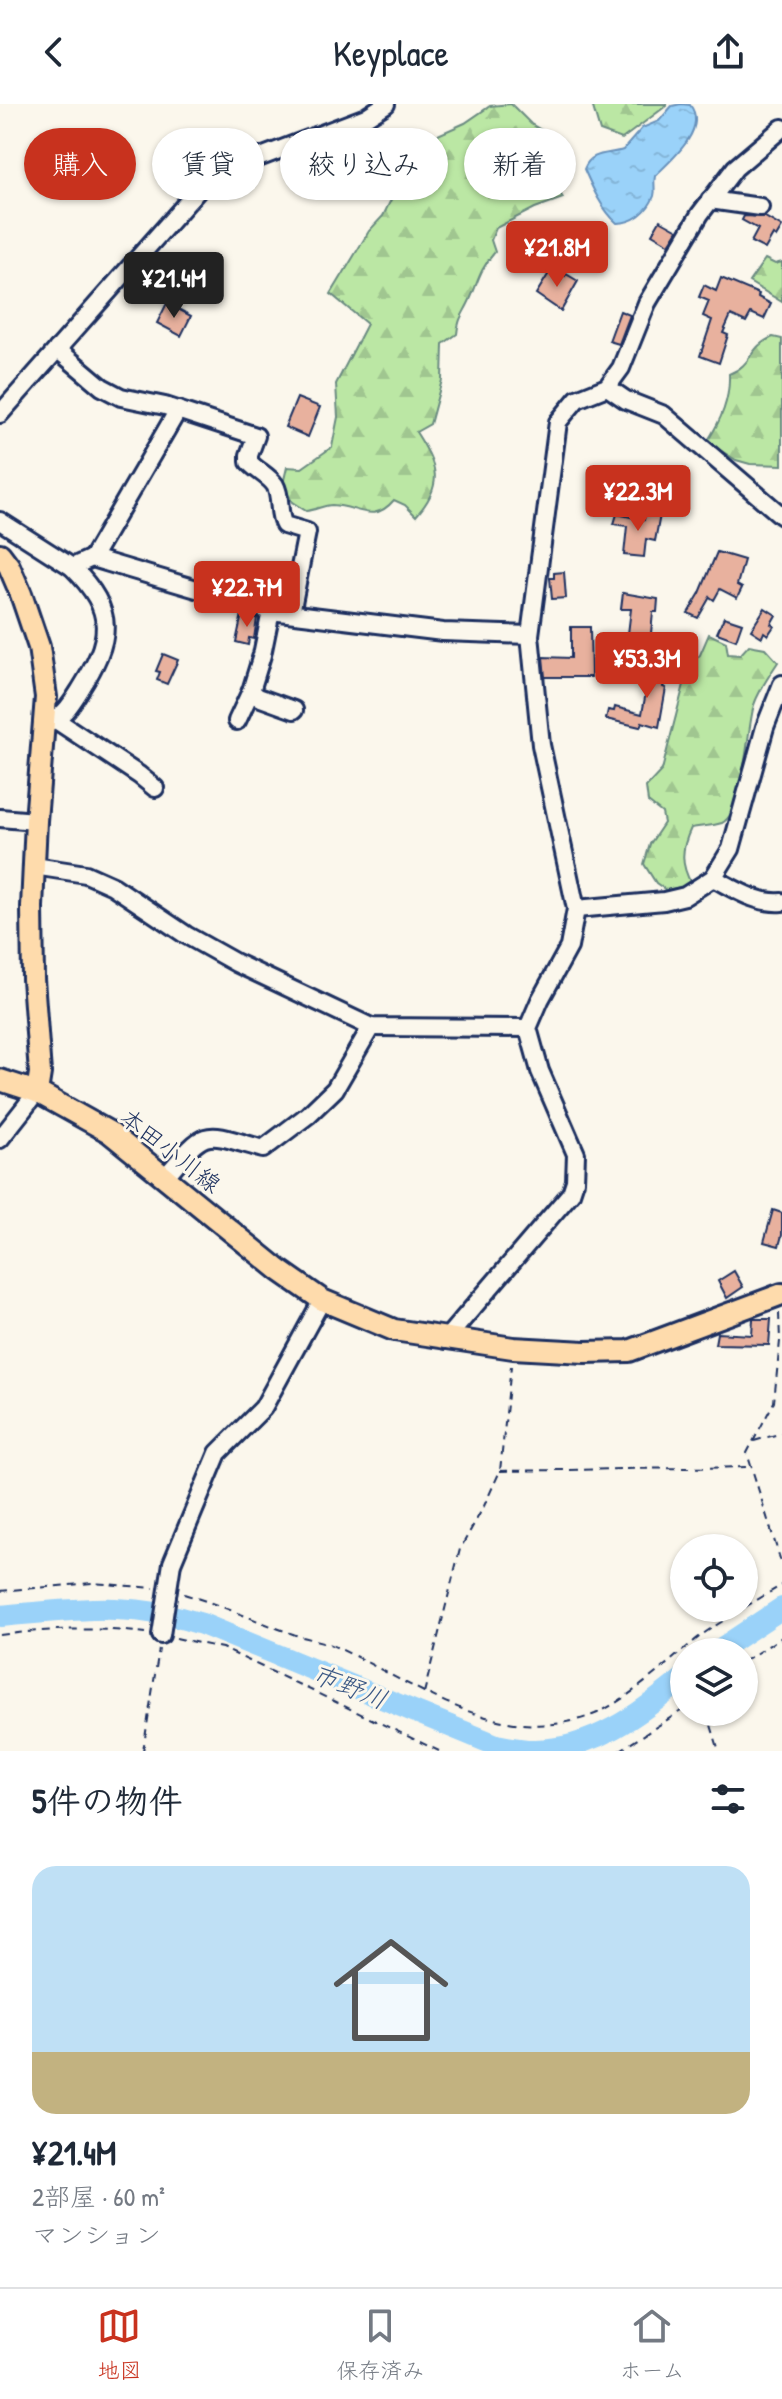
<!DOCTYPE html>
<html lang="ja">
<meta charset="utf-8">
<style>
:root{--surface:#fff;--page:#f2f2f3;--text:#1f2937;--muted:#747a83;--line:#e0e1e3;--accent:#c8321e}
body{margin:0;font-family:"Patrick Hand","Klee One",sans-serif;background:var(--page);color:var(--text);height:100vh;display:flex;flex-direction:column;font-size:30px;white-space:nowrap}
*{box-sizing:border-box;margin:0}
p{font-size:26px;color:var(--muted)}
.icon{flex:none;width:44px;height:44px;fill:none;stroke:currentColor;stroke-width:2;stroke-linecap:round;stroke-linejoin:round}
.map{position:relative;height:1647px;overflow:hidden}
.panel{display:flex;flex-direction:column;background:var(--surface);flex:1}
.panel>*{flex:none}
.banner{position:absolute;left:24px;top:24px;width:734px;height:72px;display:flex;gap:16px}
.tools{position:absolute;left:670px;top:1430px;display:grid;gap:16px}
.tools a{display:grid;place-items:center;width:88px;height:88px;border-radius:50%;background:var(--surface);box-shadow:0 2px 6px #0004;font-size:40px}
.price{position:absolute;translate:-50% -68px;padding:0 18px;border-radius:8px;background:var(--accent);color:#fff;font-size:26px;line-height:52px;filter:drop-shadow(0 2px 4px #0008)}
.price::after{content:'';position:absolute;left:50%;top:48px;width:24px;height:18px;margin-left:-12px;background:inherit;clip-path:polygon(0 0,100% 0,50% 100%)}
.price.active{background:#222;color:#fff}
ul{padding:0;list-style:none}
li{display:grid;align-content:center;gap:16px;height:424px;padding:0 32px}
li span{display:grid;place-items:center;height:248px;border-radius:24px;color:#555}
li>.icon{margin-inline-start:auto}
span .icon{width:144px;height:144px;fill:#fffc;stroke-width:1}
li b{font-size:34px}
h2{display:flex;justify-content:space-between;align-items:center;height:96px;padding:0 32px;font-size:34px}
.tag{padding:0 28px;border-radius:36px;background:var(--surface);box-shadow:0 2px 6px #0004;font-size:28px;line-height:72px}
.tag.active{background:var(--accent);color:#fff}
header{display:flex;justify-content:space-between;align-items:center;height:104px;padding:0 32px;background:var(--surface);font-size:36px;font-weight:600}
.dock{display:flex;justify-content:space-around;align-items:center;height:112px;border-top:2px solid var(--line);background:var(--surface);font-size:22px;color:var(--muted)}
.dock a{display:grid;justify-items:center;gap:4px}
.dock .active{color:var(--accent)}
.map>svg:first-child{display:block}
</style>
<header><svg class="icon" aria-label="back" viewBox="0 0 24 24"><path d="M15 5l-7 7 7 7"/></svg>Keyplace<svg class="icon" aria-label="share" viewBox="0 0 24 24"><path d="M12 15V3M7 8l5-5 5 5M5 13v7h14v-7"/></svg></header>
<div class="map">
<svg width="782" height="1647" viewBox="0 0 782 1647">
<defs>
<pattern id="forest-firs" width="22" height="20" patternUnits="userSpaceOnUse" patternTransform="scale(2)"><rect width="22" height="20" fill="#bbe7a4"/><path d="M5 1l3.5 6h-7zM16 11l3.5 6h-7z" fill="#a0c690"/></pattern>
<pattern id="water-ripples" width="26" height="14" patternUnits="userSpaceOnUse" patternTransform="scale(2)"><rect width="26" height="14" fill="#9ad2f9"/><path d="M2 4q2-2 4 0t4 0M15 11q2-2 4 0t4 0" fill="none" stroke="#84b5d8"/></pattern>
</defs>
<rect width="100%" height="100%" fill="#fbf7ec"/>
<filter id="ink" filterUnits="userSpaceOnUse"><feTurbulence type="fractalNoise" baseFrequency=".0125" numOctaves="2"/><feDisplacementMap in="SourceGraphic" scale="16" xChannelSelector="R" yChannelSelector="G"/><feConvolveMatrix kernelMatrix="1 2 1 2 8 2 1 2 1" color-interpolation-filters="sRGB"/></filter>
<g filter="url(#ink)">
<g fill="url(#forest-firs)" stroke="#6b8b81" stroke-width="2">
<path d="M511,0l20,20 17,10 8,18v35l7,11 -28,10 -39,20 -5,12 4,12c-17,19 -17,32 -27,52 -6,12 -10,16 -11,30l-14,10 -1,36 -12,44 -14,8c21,33 29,52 0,84l-11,-11 -11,-5c-21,25 -36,6 -62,5 -8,0 -17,5 -26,6l-14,-9 -9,-18 4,-17 15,1 30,-21 6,-30 -2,-33 31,-60 -36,-30 38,-63 14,-15 23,-47 25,-31 34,-15 25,-17z"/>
<path d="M592,0h74v2l-44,33 -22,-8z"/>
<path d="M765,155l10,5 7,-2v40l-33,-20z"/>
<path d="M773,233l9,2v126l-32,-1 -14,-4 -29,-18c14,-22 23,-42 22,-68 25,-10 19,-27 44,-37z"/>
<path d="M709,530l17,8 2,12 12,1 9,-10 16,3 13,14c-9,14 -19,28 -24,43 -7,23 -10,108 -32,118 -9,3 -22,3 -31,5 -10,21 -11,36 1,57l-26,5 -10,-7 -12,-19 6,-20 14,-21 -2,-10 -14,-11 -2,-15 16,-17 27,-105 11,-10z"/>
</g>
<path fill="url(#water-ripples)" stroke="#6791bb" stroke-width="2" d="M681,0l9,1c19,24 -20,56 -35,71 -2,8 1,13 -1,20 -6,16 -21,27 -37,27 -15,-13 -25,-36 -33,-54 7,-18 23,-14 39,-19l19,-22 17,-7 13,-15z"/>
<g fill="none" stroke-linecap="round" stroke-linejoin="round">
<g stroke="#9ad2f9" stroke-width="22">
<path d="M0,1512c75,-6 128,-16 202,8l294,121c12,2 25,5 37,5 60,1 107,-37 151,-72"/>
<path d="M716,1548l66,-44"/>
</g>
</g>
<g fill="#e8b19e" stroke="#1b2f5e" stroke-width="2">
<path d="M744,112l21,1 17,10 -6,10 -3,-2 -8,14 -14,-7 7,-13 -16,-9z"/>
<path d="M660,116l18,10 -9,14 -17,-10z"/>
<path d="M551,166l14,6 1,-2 12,7 -17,30 -25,-17z"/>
<path d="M721,174l38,16 -1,3 13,7 -7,15 -13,-6 -5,9 -15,-7 -8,18 5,2 -9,28 -19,-7 12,-36 -9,-4 6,-15 -10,-4 5,-12 12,6z"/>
<path d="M167,199l24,13 -10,20 -24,-13z"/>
<path d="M620,207l10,4 -11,29 -10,-3z"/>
<path d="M297,294l23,9 -12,30 -23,-10z"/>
<path d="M645,409l15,2 -5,26 -9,-2 -2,18 -20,-2 3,-29 -13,-2 3,-10 27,6z"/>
<path d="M717,448l27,8 -7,25 5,3 -5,10 -17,-9 -6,11 -4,-3 -12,21 -10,-5 12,-20z"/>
<path d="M564,468l2,26 -14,1 -2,-21h4v-5z"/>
<path d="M623,489l35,6 -1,13h-4l-3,32 -23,-2 4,-33h-10z"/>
<path d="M765,504l11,7 -5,9 3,2 -6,9 -4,-3 -2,5 -11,-7z"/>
<path d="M242,510l15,4 -3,21 -5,-1 -1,7 -12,-3z"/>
<path d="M724,513l18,6 -6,17 -19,-7z"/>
<path d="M571,523h19l1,50h-46l-2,-20 28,1z"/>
<path d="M163,550l15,6 -11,24 -10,-4 3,-8 -4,-1z"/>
<path d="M652,555l16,2 -5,26 3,1 -7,39 -17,-5 -2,5 -34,-8 2,-9 6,1 1,-4 27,7z"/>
<path d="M773,1106l9,3v22l-3,11 -15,-4z"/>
<path d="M734,1167l9,16 -16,11 -9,-17z"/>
<path d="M753,1215h18l-2,26 -54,-1 2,-11 35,2z"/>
</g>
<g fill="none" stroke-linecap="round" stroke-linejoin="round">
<defs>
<g id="minor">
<path d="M710,96l50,7"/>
<path d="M57,245l45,38 19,10 44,9 91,30 -7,19v7c8,9 20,14 26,23 7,12 2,28 9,40l23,7 -16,81"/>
<path d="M607,283l19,13 38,15 118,101"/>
<path d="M0,310l200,-226 16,-14 150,-57 20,-13"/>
<path d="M0,417l72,46 20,-9 179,53 172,21 87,3"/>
<path d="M92,454l86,-148"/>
<path d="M271,507l-9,44 -11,36 7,6 36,13"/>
<path d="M56,616l83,55 16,13"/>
<path d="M237,617l14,-30"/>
<path d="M44,620c18,-5 26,-18 36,-34 32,-51 37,-78 -8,-123"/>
<path d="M0,714l36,3"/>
<path d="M34,762l52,8 27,12 73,49 50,28 135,64 157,1"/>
<path d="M713,774c22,11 43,26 69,24"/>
<path d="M576,805l88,-8 21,-5 28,-18 18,-29 34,-122 17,-43"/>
<path d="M0,1035l37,-47"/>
<path d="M165,1073c43,-50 36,-46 98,-28l45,-34 27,-26 36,-62"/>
<path d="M445,1236l126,-147 4,-12 1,-27 -36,-83 -12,-43 12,-28 29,-53 7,-38 -35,-164 -11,-110 28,-213 19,-23 30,-12 14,-19 26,-65 53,-89 35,-46 47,-40"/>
<path d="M161,1531l11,-72 46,-110 45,-45 59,-108"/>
</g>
<g id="major">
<path d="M0,450l9,12 12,28 18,53 7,50 -10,124 -4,86 1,72 7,94 -3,19"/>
<path d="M0,976l37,12 72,40 170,138 43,30 72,30 119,18 72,4 44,-1 153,-57"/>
</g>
</defs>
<use href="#minor" stroke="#1b2f5e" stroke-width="22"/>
<use href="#major" stroke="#1b2f5e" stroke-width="26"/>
<g stroke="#1b2f5e" stroke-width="2" stroke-dasharray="8 6" stroke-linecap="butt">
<path d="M779,1209l1,28 -6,61 -27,51 35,112"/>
<path d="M754,1337l28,-8"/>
<path d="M500,1367l250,-4"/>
<path d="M0,1487l93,-8 61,5"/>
<path d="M184,1490c37,11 72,27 109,40 13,5 28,6 41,12 81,37 166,105 261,68 37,-17 67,-47 98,-72 15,-13 34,-23 51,-34"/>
<path d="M745,1503l37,-22"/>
<path d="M0,1531c48,-6 98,-8 146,-2"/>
<path d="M176,1534l46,10 217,103"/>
<path d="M744,1557l38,-24"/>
<path d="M424,1589l36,-144 24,-43 16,-35 11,-105"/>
<path d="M707,1608l12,39"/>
<path d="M143,1647l16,-102"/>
<path d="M619,1647l65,-42"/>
</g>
<use href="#minor" stroke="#fbf7ec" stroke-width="16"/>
<use href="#major" stroke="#fedbac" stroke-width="20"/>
</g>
</g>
<g text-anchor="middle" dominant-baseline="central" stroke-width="6" stroke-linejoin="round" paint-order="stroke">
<g font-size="24" fill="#1b2f5e" stroke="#fbf7ec">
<text transform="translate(171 1046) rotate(38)">本田小川線</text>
</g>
<g font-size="26" font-style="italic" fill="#3b5885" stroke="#fbf7ec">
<text transform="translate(350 1582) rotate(22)">市野川</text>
</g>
</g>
</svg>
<div class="tools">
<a><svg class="icon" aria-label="locate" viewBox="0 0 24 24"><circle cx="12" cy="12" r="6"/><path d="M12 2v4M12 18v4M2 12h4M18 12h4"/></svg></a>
<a><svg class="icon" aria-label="layers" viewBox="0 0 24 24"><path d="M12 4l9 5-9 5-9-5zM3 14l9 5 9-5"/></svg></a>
</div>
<b class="price" style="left:557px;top:185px">¥21.8M</b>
<b class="price active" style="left:174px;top:216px">¥21.4M</b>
<b class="price" style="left:638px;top:429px">¥22.3M</b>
<b class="price" style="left:247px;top:525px">¥22.7M</b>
<b class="price" style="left:647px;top:596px">¥53.3M</b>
<div class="banner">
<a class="tag active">購入</a>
<a class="tag">賃貸</a>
<a class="tag">絞り込み</a>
<a class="tag">新着</a>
</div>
</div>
<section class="panel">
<h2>5件の物件<svg class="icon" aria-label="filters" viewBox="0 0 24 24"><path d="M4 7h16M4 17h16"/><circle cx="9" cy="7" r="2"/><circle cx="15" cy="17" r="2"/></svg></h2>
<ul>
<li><span style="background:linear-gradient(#bfe0f5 75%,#c2b280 0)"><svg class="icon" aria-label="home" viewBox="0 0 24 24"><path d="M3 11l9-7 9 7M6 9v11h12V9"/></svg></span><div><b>¥21.4M</b><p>2部屋 · 60 m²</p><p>マンション</p></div></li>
</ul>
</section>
<nav class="dock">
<a class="active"><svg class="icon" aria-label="map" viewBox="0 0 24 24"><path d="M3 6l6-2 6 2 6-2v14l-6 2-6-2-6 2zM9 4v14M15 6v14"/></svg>地図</a>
<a><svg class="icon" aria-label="saved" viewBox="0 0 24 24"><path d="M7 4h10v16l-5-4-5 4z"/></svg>保存済み</a>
<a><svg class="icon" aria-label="home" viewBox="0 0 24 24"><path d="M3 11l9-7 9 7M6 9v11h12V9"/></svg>ホーム</a>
</nav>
